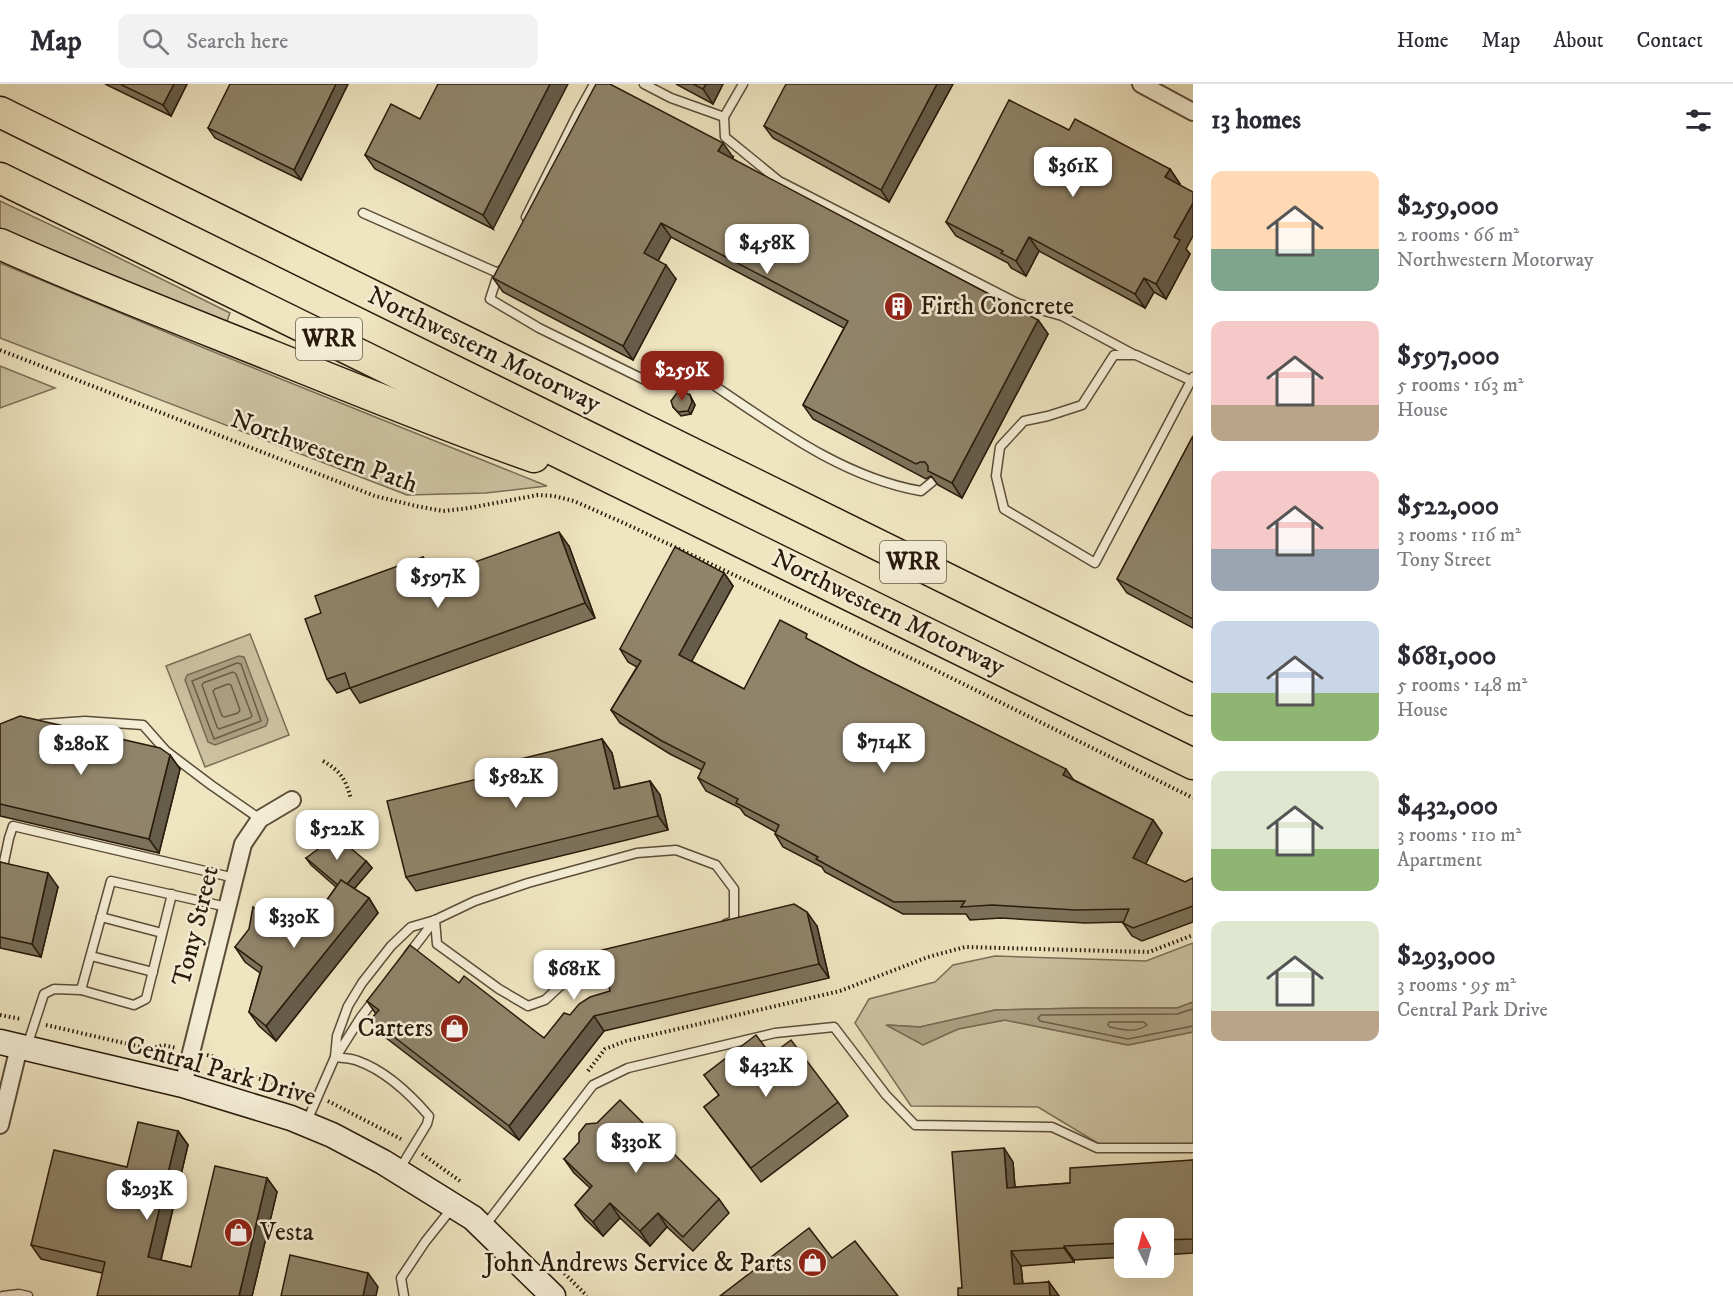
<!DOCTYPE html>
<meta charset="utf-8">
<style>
:root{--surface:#fff;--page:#f2f2f3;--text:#2b2b33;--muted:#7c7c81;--line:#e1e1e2;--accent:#8f2418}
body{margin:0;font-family:"IM FELL DW Pica",serif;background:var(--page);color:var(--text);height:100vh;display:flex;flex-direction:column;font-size:22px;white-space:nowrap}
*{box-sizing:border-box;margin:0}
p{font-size:20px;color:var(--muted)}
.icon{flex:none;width:33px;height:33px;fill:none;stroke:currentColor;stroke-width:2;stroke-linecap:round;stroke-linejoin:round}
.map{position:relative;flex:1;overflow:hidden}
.panel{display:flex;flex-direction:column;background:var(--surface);width:540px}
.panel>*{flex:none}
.needle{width:39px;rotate:354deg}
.tools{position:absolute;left:1114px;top:1134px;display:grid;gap:12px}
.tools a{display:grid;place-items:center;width:60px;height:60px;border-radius:12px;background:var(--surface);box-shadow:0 6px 24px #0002;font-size:30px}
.price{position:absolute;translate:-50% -51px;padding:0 14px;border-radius:12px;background:#fff;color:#222;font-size:20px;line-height:39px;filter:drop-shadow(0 2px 3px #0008)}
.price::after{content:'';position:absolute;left:50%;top:36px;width:18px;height:14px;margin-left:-9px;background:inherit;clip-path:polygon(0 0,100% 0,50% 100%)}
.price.on{background:var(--accent);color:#fff}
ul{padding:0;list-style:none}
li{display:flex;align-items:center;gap:18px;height:150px;padding:0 18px}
li span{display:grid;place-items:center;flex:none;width:168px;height:120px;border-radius:12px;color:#555}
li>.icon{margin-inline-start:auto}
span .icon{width:72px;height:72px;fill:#fffc;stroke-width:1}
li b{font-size:26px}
h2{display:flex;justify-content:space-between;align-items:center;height:72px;padding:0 18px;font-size:26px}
header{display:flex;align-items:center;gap:36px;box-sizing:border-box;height:84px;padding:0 30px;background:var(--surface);border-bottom:2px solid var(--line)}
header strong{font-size:28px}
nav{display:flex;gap:33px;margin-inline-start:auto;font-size:21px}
.search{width:420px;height:54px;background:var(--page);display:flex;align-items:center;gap:15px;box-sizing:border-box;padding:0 21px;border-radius:12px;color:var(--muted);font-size:22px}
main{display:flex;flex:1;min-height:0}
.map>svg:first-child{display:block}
</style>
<header>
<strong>Map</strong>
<div class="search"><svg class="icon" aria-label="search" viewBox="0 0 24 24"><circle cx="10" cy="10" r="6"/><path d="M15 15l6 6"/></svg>Search here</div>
<nav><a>Home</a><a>Map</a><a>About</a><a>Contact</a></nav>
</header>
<main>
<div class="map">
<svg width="1193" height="1212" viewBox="0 0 1193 1212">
<rect width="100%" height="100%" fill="#efe5c1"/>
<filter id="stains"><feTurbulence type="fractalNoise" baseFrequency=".00333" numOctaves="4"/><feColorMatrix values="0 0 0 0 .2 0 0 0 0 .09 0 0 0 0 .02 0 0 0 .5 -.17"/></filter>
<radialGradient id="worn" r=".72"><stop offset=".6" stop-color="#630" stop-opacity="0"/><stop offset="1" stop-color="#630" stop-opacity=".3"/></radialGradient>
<g fill="#cdc2a2" stroke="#7b6e56" stroke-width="1.5">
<path d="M0,117l95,45 135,67 -5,14 -225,-97z"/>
<path d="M0,179l209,87 338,136 -61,7 -79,2 -407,-157z"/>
<path d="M0,282l55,22 -55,20z"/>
<path d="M250,550l39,101 -84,32 -39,-101z"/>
<path d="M1193,859v59l-16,6h-94l-88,2 -75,17 -32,-2 35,20 35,-16 47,-9 123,25 65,-13v113h-92l-63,-38 -127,-1 -56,-83 14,-24 66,-17 18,-17 42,-9 151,5z"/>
</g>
<g fill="#aca083" stroke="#786a53" stroke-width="1.5">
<path d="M239,572l5,1 24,63 -2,6 -51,19 -7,-3 -23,-62 2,-5z"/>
<path d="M1193,918v30l-65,13 -123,-25 -47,9 -35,16 -37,-20 34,2 75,-17 88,-2h94z"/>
</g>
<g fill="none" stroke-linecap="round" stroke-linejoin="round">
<g stroke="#6a5d47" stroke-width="1.5">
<path d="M237,579l4,1 20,57 -47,18 -22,-58z"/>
<path d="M233,588l3,2 16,42 -2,2 -31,11 -2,-2 -15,-42 1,-2z"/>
<path d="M228,600l3,1 9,25 -2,3 -13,4 -3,-1 -9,-25 2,-2z"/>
<path d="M1193,925l-16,5 -136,1 -3,3 2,3 88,18 65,-13"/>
<path d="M1109,938h35l3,3c-11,8 -24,5 -37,2l-2,-2z"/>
</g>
<defs>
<g id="service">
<path d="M644,0l27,14 53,19"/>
<path d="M743,0l-19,33 1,20 54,44 238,122 5,17"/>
<path d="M363,129l135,60"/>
<path d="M526,133l51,-102 17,-31"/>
<path d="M499,187l-9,28 49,29 112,55 49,-7c68,45 139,101 221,115l11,-9"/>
<path d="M1017,219l45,13 71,38"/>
<path d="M1190,296l-54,-25h-22l-32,50 -34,11 -24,5 -24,26 -4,29 8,33 91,54 98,-186"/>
<path d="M42,640l43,-3 58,4 23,26 45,34 49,34"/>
<path d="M0,797l9,-43 4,-12 222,52"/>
<path d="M172,810l-26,105 -12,6 -53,-15 30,-109 116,26"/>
<path d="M101,833l61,16"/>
<path d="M435,836l2,24 62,45 29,17 17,-6 27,-25 41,-17"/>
<path d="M408,871l27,-35"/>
<path d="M91,872l62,16"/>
<path d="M27,962l17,-52 10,-5 27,1"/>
<path d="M337,971l24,-38 16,-21"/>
<path d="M335,973l2,-21 11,-30 14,-23 29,-37 20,-19 24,-7 40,-19 53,-18 109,-30 39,-3 40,15 18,24v32l-8,3"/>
<path d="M307,1037l28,-64c7,1 17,1 23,4 28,10 52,33 71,55l-2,8 -28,46"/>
<path d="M484,1143l109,-142 35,-17 147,-35 59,-6 52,68 29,30 137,2 45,21h96"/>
<path d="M3,1212l16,-2 9,2"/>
<path d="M404,1212l-3,-18 24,-36 27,-34"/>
</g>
<g id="minor">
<path d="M1141,0l52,28"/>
<path d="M183,1001l60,-241 17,-25 32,-19"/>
<path d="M0,1041l19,-78"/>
</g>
<path id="secondary" d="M0,958l183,43 108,33 41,17 51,27 90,56 80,78"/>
<g id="motorway">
<path d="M0,28l1193,588"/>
<path d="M0,94l1193,586"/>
<path d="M0,160c89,40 180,75 270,111 88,35 175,71 264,102"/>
</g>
</defs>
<use href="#service" stroke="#5a4d38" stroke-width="11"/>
<use href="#minor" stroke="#5a4d38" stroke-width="20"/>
<use href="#secondary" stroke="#291a0b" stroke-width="27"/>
<use href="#motorway" stroke="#291a0b" stroke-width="33"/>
<g stroke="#291a0b" stroke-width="4" stroke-dasharray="1.5 3" stroke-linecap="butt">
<path d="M0,266l375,146 41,10 27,5 26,-3 69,-13 16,1 20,5 52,23 299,141 268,133"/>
<path d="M323,677c18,10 23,19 28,38"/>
<path d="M0,931l21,4"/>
<path d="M46,941l104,24 13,-4 13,3"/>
<path d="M207,971l8,2 11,11 78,25"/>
<path d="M588,987l17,-22 21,-8 214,-50 88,-34 37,-10 184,5 44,-17"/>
<path d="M328,1017l73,38"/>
<path d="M422,1070l38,27"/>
<path d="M558,1183l29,29"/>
</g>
<use href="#service" stroke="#f5eed7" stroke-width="8"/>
<use href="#minor" stroke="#f5eed7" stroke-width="16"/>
<use href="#secondary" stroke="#f5eed7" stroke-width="24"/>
<use href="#motorway" stroke="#efe5c1" stroke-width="30"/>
</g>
<g fill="#7c725b" stroke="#291a0b" stroke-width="1.5">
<path d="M105,0h82l-16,32z"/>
<path d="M348,0l-47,96 -86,-42 -7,-10z"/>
<path d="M676,0h47l-10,20z"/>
<path d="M953,0l-64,118 -116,-64 -9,-12z"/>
<path d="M420,35l73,110 -118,-60 -10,-14z"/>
<path d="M733,73l-1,2 272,143 7,10 27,8 10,14 -86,164 -24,-13 -7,-9 -5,3 -113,-60 -10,-14 41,-77 -173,-91 -13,24 18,18 -43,81 -130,-68 -10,-14z"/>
<path d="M1170,85l10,15 6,65 4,5 -24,45 -12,-7 -9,16 -106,-57 -13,25 -15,-8 -3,-5 -52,-27 -10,-14z"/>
<path d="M690,311l5,10 -4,9 -10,2 -8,-9z"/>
<path d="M1193,352v192l-66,-35 -10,-14z"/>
<path d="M569,462l26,72 -235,85 -10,-15 -13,5 -10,-14 -6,-66 102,-56 10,14 2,6z"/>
<path d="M724,489l9,13 -42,75 53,28 69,-47 261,138 79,40 9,13 -17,31 40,18 8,-4v44l-51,19 -10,-5 -9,-13v-1l-38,1 -84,-5 -31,2 -4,-6h-63l-78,-42 -3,-5 -39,-20 -8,-13 1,-2 -31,-17 -5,-7 -34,-17 -8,-13 4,-8 -32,-16 -50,-31 -9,-13 26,-43 -9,-5 -8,-13z"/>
<path d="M0,640l170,31 10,14 -21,84 -159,-37z"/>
<path d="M602,655l10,14 8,35 30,-7 10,14 8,35 -252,61 -10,-14 80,-100z"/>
<path d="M306,774l60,3 6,7 -18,21 15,9 9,15 -102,128 -17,-15 -10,-14 11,-39 -15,-11 -10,-15 56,-9 24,-21 21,-30 -25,-22z"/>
<path d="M0,778l58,25 -17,70 -41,-9z"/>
<path d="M817,842l12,52 -225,53 -85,109 -138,-106 -10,-15 5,-5 -9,-13 92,-18 85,55 26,-23z"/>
<path d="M771,971l67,47 10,14 -87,66 -57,-75 15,-12 -15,-20z"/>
<path d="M178,1047l10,14 -27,115 30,7 76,-89 10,14 -25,104 -150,-23 -61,-14 -10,-14 96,-78z"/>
<path d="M564,1075l155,40 10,14 -36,38 -26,-24 -17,19 -30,-28 -17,18 -18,-17 -10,-14 15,-17 -16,-15z"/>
<path d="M1193,1076v93l-29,2v-27h-39v29l-51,3v2l-53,4 2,18 26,-2 10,14h-101l4,-8 51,-126 2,25 55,-4z"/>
</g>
<g fill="#655c4a" stroke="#291a0b" stroke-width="1.5">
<path d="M174,0h13l-16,32 -8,-11z"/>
<path d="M336,0h12l-47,96 -7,-10z"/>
<path d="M550,0h18l-75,145 -10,-14z"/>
<path d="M706,0h17l-10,20 -10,-15z"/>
<path d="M937,0h16l-64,118 -8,-12z"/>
<path d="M723,59l10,14 -5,9 -10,-15z"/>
<path d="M1170,85l10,15 -5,8 -10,-15z"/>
<path d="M1193,119v33l-7,13 4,5 -24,45 -10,-15 18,-47z"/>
<path d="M661,139l10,14 -17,31 -10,-15z"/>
<path d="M1029,153l10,14 -13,25 -10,-15z"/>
<path d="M666,181l10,14 -43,81 -10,-14z"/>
<path d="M1144,194l10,14 -9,16 -10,-14z"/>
<path d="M1038,236l10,14 -86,164 -10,-15z"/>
<path d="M690,311l5,10 -4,9 -3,-3z"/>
<path d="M559,448l10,14 26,72 -10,-15z"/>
<path d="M423,473l10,14 7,21 -10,-14z"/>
<path d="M724,489l9,13 -45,82 -9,-13z"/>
<path d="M602,655l10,14 12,51 -10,-15z"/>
<path d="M170,671l10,14 -21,84 -10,-14z"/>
<path d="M1066,685l9,13 -12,-7z"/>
<path d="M650,697l10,14 8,35 -10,-14z"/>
<path d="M1153,736l9,13 -20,38 -9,-13z"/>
<path d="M366,777l6,7 -24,28 -5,-7z"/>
<path d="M48,789l10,14 -17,70 -9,-13z"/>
<path d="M369,814l9,15 -102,128 -10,-15z"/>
<path d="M807,828l10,14 12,52 -10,-14z"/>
<path d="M594,932l10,15 -85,109 -10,-14z"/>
<path d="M178,1047l10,14 -30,126 -10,-14z"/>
<path d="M1004,1064l9,14 3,40 -9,-14z"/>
<path d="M267,1094l10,14 -25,104h-13z"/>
<path d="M610,1119l10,15 -17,18 -10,-14z"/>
<path d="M658,1129l9,14 -17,19 -10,-15z"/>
<path d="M1064,1162l10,14v2l-10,-14z"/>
<path d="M1011,1167l10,15 3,30 -10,-12z"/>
<path d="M368,1189l10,14 -2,9h-13z"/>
<path d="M1049,1198l10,14h-9z"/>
</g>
<g fill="#90846a" stroke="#291a0b" stroke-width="1.5">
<path d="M120,0h54l-11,21z"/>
<path d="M230,0h106l-42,86 -86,-42z"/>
<path d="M438,0h112l-67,131 -118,-60 26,-51 29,15z"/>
<path d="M596,0h14l113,59 -5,8 286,151 2,6 4,4h4l3,-3 21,11 -86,163 -24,-12v-5l-3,-4h-5l-4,2 -113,-59 45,-84 -187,-98 -17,30 22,12 -43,81 -130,-68z"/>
<path d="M693,0h13l-3,5z"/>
<path d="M786,0h151l-56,106 -117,-64z"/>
<path d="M1009,16l60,30 6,-11 95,50 -5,8 28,15v11l-19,34 6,3 -24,44 -12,-6 -9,16 -106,-57 -13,24 -15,-8 2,-2 -57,-29z"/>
<path d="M684,308l6,3 2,7 -4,9 -10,1 -5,-5 -2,-6 6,-8z"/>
<path d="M1193,352v183l-76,-40z"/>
<path d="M559,448l26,71 -235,85 -5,-15 -18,6 -22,-60 16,-6 -6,-17 108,-39 7,21z"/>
<path d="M675,463l49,26 -45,82 65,34 36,-69 27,14 -1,4 55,29 205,102 -3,6 90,45 -20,38 52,24 8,-4v28l-60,22 -10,-5 6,-14 -53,1 -84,-5 -31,2 4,-6 -71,1 -78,-43 2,-2 -43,-23 4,-9 -43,-22 2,-4 -40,-21 7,-15 -43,-22 -51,-31 30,-49 -21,-12z"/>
<path d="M20,632l140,32 10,7 -21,84 -149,-35v-80z"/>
<path d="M602,655l12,50 36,-8 8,35 -252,61 -19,-76 99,-24 -3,-9z"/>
<path d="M336,752l30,25 -19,23 -6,-4 -3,5 -32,-27z"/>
<path d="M0,778l48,11 -16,71 -32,-7z"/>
<path d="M341,796l28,18 -103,128 -17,-14 13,-45 -27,-20 14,-18 4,-22 38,31 18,-24 6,3z"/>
<path d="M794,820l13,8 12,52 -225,52 -85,110 -138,-107 8,-9 -12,-9 43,-56 49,38 5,-7 80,62 20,-25 6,2 9,-11 11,-7 20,-6 -8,-41z"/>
<path d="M756,951l15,20 20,-15 47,62 -87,66 -47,-61 15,-12 -15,-20z"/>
<path d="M620,1016l99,99 -36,38 -25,-24 -18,18 -30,-28 -17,19 -18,-17 17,-19 -28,-27 15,-17v-9l7,-9 11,-1z"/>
<path d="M138,1038l40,9 -30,126 43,10 24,-101 52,12 -28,118h-142l8,-34 -74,-17 23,-95 73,17z"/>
<path d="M1004,1064l3,40 63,-5v-15l123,-8v79l-29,1v-12h-39v15l-61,3v2l-53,3 3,33 35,-2 1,14h-92v-8h4l-10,-136z"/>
<path d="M809,1144l23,30 23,-17 43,55h-178z"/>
<path d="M290,1171l78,18 -5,23h-82z"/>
</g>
<defs>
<symbol id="building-disc" viewBox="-11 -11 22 22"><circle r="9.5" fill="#8f2418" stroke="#f5eed7"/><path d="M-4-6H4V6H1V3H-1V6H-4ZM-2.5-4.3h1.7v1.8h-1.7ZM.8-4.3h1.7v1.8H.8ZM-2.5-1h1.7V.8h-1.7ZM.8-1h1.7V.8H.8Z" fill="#fff"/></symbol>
<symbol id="shop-disc" viewBox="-11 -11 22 22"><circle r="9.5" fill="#8f2418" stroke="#f5eed7"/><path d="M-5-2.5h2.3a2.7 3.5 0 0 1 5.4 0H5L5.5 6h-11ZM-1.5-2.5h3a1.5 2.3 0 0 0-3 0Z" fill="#fff"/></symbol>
</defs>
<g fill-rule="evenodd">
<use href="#building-disc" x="882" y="206" width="33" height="33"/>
<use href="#shop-disc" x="438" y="928" width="33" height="33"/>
<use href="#shop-disc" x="222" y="1132" width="33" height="33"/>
<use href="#shop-disc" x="796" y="1162" width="33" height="33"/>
</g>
<g text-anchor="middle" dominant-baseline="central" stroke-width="5" stroke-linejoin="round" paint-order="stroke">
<g fill="#f5eed7" stroke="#665a48" stroke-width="1.5">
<rect x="296" y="234" width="66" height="42" rx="4.5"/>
<rect x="880" y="457" width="66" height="42" rx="4.5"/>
</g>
<g font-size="24" font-weight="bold" fill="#291a0b">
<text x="329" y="255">WRR</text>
<text x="913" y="478">WRR</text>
</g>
<g font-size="26" fill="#291a0b" stroke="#f5eed7" text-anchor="start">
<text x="920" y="222">Firth Concrete</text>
<text x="433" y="944" text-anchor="end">Carters</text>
<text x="260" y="1148">Vesta</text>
<text x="792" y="1179" text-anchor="end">John Andrews Service &amp; Parts</text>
</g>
<g font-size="26" fill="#291a0b" stroke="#f5eed7">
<text transform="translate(484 266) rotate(26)">Northwestern Motorway</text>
<text transform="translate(324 368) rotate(20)">Northwestern Path</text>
<text transform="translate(888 529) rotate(26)">Northwestern Motorway</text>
<text transform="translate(196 842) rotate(-76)">Tony Street</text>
<text transform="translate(221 987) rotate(16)">Central Park Drive</text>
</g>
</g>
<rect width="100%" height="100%" filter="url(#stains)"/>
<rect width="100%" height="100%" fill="url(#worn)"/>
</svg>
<div class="tools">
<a><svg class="needle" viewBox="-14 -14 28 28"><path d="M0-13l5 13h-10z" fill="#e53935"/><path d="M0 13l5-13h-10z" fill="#7c7c81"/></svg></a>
</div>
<b class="price" style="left:1073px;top:114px">$361K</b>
<b class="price" style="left:767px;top:191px">$458K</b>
<b class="price on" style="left:682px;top:318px">$259K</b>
<b class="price" style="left:438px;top:525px">$597K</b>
<b class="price" style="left:884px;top:690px">$714K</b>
<b class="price" style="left:81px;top:692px">$280K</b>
<b class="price" style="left:516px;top:725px">$582K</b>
<b class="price" style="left:337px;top:777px">$522K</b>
<b class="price" style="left:294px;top:865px">$330K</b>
<b class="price" style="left:574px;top:917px">$681K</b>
<b class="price" style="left:766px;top:1014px">$432K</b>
<b class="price" style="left:636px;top:1090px">$330K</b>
<b class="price" style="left:147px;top:1137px">$293K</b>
</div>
<section class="panel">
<h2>13 homes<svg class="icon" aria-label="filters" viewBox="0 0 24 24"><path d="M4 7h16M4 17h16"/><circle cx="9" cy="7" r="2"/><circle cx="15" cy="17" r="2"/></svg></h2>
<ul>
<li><span style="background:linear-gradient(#ffd9b3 65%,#7fa58c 0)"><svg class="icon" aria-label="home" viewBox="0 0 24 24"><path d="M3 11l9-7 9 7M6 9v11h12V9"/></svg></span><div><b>$259,000</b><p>2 rooms · 66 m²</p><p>Northwestern Motorway</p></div></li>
<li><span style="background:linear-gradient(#f6c9c9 70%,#b9a48a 0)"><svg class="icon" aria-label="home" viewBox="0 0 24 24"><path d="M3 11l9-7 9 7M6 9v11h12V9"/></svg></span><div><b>$597,000</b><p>5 rooms · 163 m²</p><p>House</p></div></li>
<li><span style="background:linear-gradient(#f6c9c9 65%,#9aa5b1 0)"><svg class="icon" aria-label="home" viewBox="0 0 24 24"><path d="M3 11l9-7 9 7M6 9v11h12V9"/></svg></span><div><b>$522,000</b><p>3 rooms · 116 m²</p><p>Tony Street</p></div></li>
<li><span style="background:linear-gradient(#c9d6e8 60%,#8fb573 0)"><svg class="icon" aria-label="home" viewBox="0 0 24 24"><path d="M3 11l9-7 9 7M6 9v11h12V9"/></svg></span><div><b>$681,000</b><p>5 rooms · 148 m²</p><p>House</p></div></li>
<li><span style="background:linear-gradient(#dfe7d0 65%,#8fb573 0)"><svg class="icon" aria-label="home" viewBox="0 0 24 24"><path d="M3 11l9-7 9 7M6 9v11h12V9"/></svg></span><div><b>$432,000</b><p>3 rooms · 110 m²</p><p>Apartment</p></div></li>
<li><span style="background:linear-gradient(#dfe7d0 75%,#b9a48a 0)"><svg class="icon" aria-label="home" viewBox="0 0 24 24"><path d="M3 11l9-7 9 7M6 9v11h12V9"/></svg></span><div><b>$293,000</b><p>3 rooms · 95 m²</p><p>Central Park Drive</p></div></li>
</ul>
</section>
</main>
